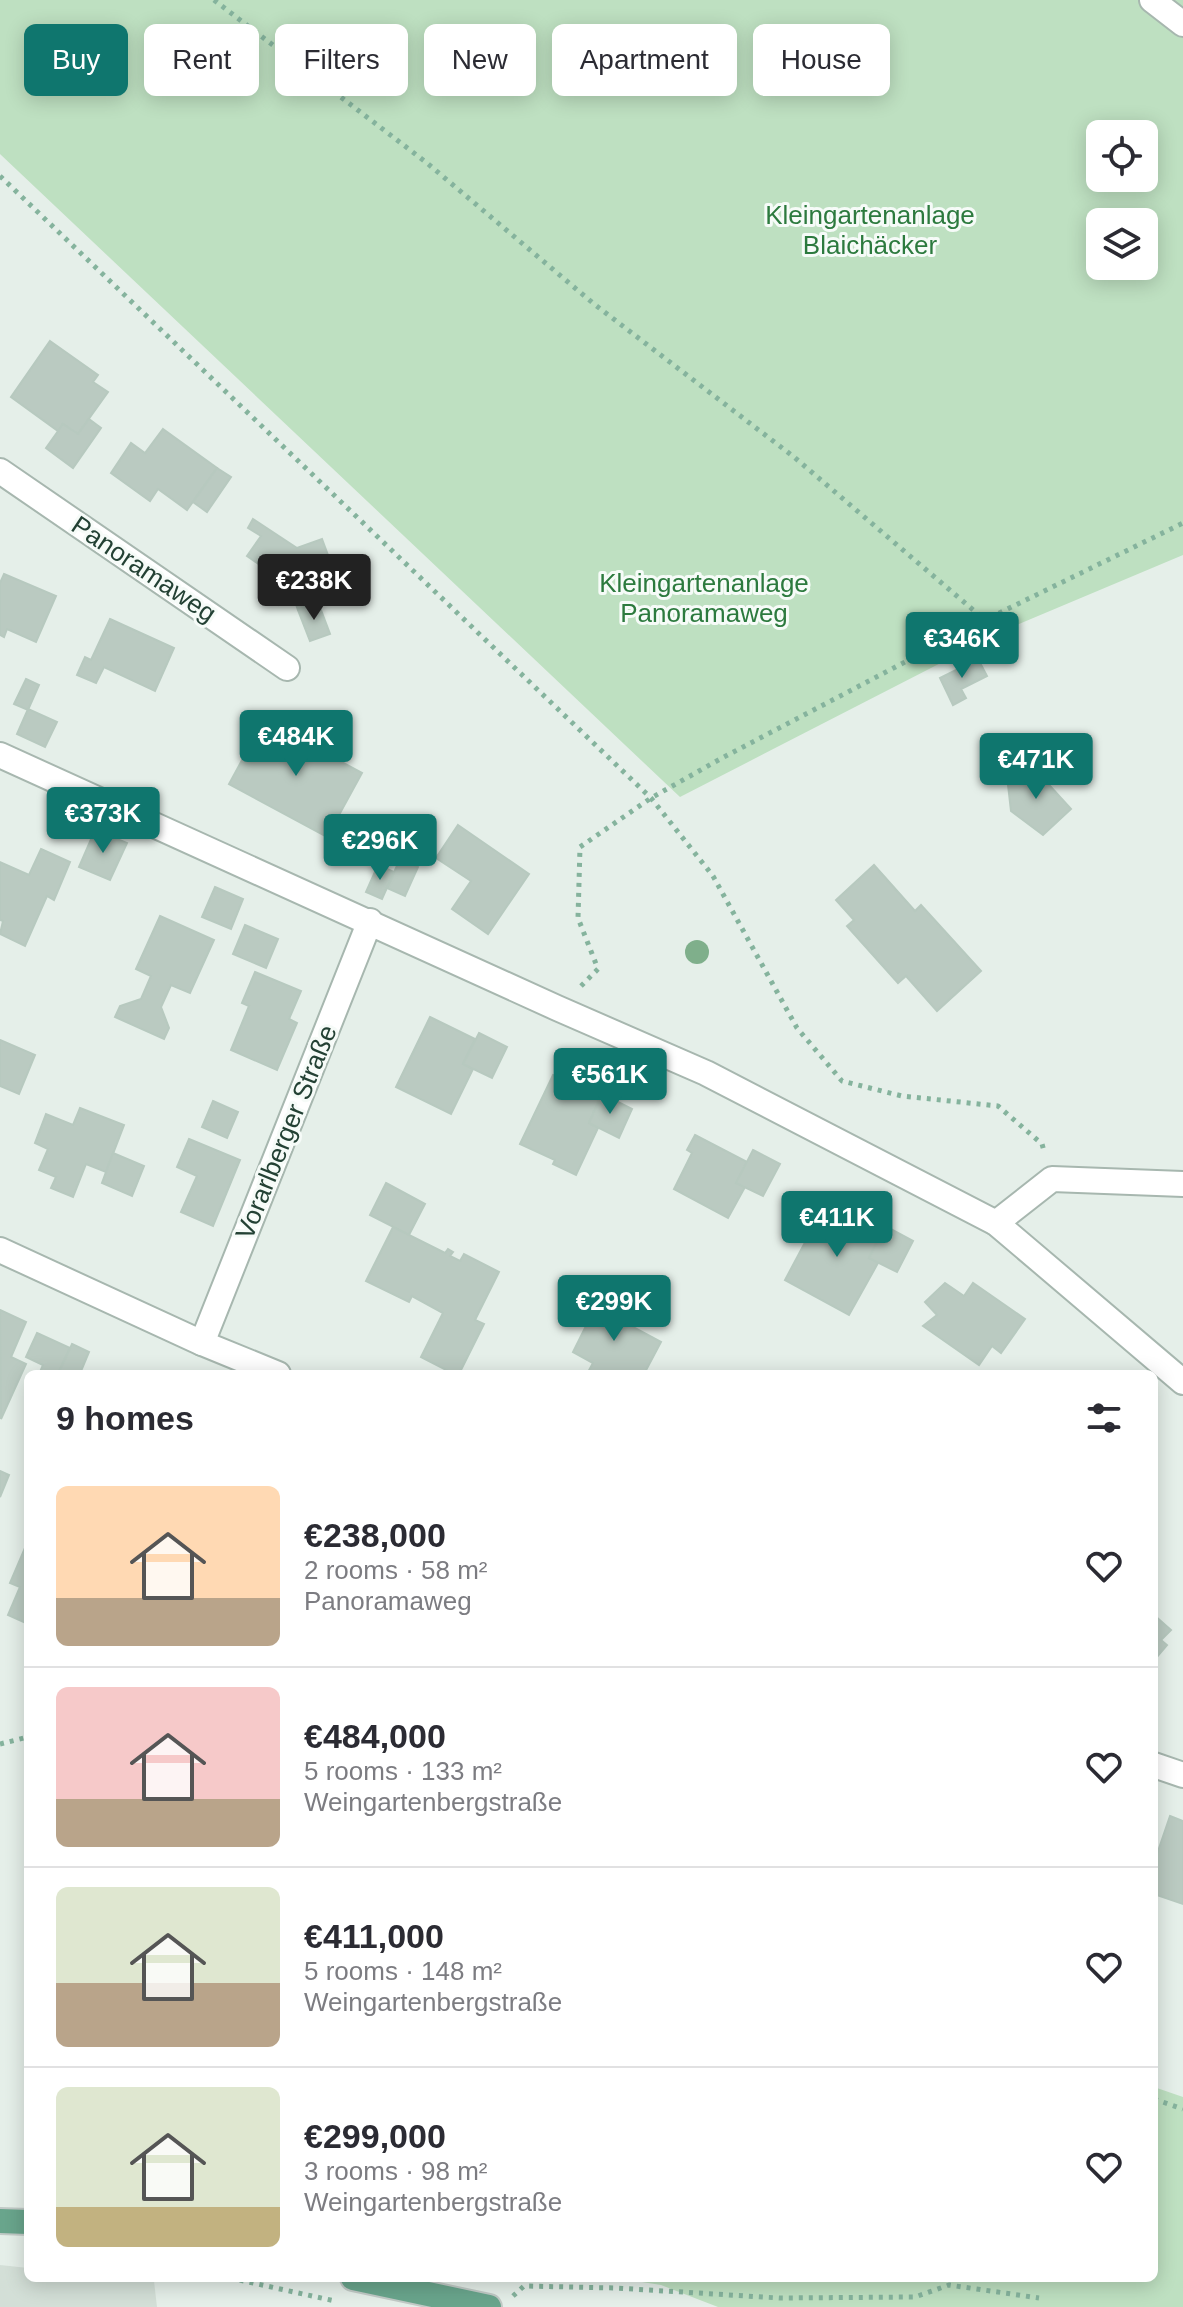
<!DOCTYPE html>
<meta charset="utf-8">
<style>
:root{--surface:#fff;--page:#f7f7f7;--text:#2b2b33;--muted:#7c7c81;--line:#e1e1e2;--accent:#0f766e}
body{margin:0;font-family:Helvetica,sans-serif;background:var(--page);color:var(--text);height:100vh;display:flex;flex-direction:column;font-size:30px;white-space:nowrap}
*{box-sizing:border-box;margin:0}
p{font-size:26px;color:var(--muted)}
.icon{flex:none;width:44px;height:44px;fill:none;stroke:currentColor;stroke-width:2;stroke-linecap:round;stroke-linejoin:round}
.map{position:relative;flex:1;overflow:hidden}
.panel{position:absolute;left:24px;top:1370px;width:1134px;height:912px;display:flex;flex-direction:column;background:var(--surface);border-radius:12px;box-shadow:0 4px 20px #0003}
.panel>*{flex:none}
.hud{position:absolute;left:24px;top:24px;width:1136px;height:72px;display:flex;gap:16px}
.tools{position:absolute;left:1086px;top:120px;display:grid;gap:16px}
.tools a{display:grid;place-items:center;width:72px;height:72px;border-radius:12px;background:var(--surface);box-shadow:0 4px 20px #0003;font-size:40px}
.price{position:absolute;translate:-50% -68px;padding:0 18px;border-radius:8px;background:var(--accent);color:#fff;font-size:26px;line-height:52px;filter:drop-shadow(0 2px 4px #0008)}
.price::after{content:'';position:absolute;left:50%;top:48px;width:24px;height:18px;margin-left:-12px;background:inherit;clip-path:polygon(0 0,100% 0,50% 100%)}
.price.selected{background:#222;color:#fff}
ul{padding:0;list-style:none}
li{display:flex;align-items:center;gap:24px;height:200px;padding:0 32px}
li+li{border-top:2px solid var(--line)}
li span{display:grid;place-items:center;flex:none;width:224px;height:160px;border-radius:12px;color:#555}
li>.icon{margin-inline-start:auto}
span .icon{width:96px;height:96px;fill:#fffc;stroke-width:1}
li b{font-size:34px}
h2{display:flex;justify-content:space-between;align-items:center;height:96px;padding:0 32px;font-size:34px}
.tag{padding:0 28px;border-radius:12px;background:var(--surface);box-shadow:0 4px 20px #0003;font-size:28px;line-height:72px}
.tag.selected{background:var(--accent);color:#fff}
.map>svg:first-child{display:block}
</style>
<div class="map">
<svg width="1183" height="2307" viewBox="0 0 1183 2307">
<rect width="100%" height="100%" fill="#e5efe9"/>
<path fill="#d3dfd7" d="M0,2265l28,3v10h95l31,3 3,26h-157z"/>
<g fill="#bee0c1" fill-rule="evenodd">
<path d="M0,0h1183v555l-178,75 -325,167 -680,-643zM1100,134h44v44h-44zM1100,222h44v44h-44z"/>
<path d="M1154,2087l29,10v210h-465l-57,-22 -45,-7h538z"/>
</g>
<g fill="#bacac1" stroke="#b7c9bf" stroke-width="2">
<path d="M50,341l48,34 -5,7 15,10 -30,42 -15,-10 -5,7 -47,-34z"/>
<path d="M89,419l12,9 -28,40 -27,-20 17,-24 15,10z"/>
<path d="M163,429l54,39 -30,42 -29,-21 -8,12 -39,-28 20,-30 14,10z"/>
<path d="M217,468l14,9 -24,35 -14,-10z"/>
<path d="M253,519l44,29 25,-9 20,54 -44,17 -4,-11 -15,6 -12,-35 -20,-14 14,-20 -13,-8z"/>
<path d="M4,574l52,22 -20,46 -29,-13 -3,8 -4,-2v-52z"/>
<path d="M318,602l12,32 -20,7 -12,-31z"/>
<path d="M110,619l64,29 -19,43 -51,-24 -8,16 -19,-8 8,-18 6,3z"/>
<path d="M978,659l9,17 -26,13 5,9 -13,7 -13,-27z"/>
<path d="M26,679l13,6 -11,25 -14,-6z"/>
<path d="M28,709l29,13 -12,25 -28,-13z"/>
<path d="M264,720l98,53 -35,64 -98,-53z"/>
<path d="M1030,764l41,45 -28,26 -32,-24 -3,-26z"/>
<path d="M458,825l71,49 -41,60 -36,-25 19,-28 -35,-23z"/>
<path d="M95,830l32,13 -17,37 -31,-13z"/>
<path d="M41,849l29,13 -16,38 -7,-4 -22,50 -25,-12 3,-13 -3,-1v-58l29,13z"/>
<path d="M400,859l18,8 -13,29 -18,-8z"/>
<path d="M378,865l16,7 -12,27 -16,-7z"/>
<path d="M874,865l41,46 6,-6 60,66 -44,40 -31,-35 -8,7 -51,-57 7,-6 -18,-20z"/>
<path d="M215,887l28,12 -12,30 -29,-12z"/>
<path d="M160,916l54,24 -24,53 -19,-8 -10,22 8,21 -5,11 -49,-22 5,-11 21,-7 10,-23 -15,-7z"/>
<path d="M245,925l33,14 -12,29 -33,-14z"/>
<path d="M255,972l46,19 -12,28 8,4 -20,47 -46,-20 18,-44 -7,-3z"/>
<path d="M430,1017l45,22 -12,25 10,5 -22,45 -55,-27z"/>
<path d="M479,1033l28,14 -15,31 -29,-14z"/>
<path d="M0,1040l35,15 -16,39 -19,-8z"/>
<path d="M553,1075l34,16 2,-3 13,6 -13,29 9,5 -22,47 -23,-11 2,-4 -35,-16z"/>
<path d="M602,1094l30,15 -13,29 -30,-15z"/>
<path d="M213,1101l25,11 -11,26 -25,-11z"/>
<path d="M80,1108l44,17 -18,47 -20,-8 -13,33 -22,-9 5,-11 -17,-7 9,-21 -13,-6 11,-29 27,11z"/>
<path d="M695,1135l52,27 -11,21 9,4 -17,31 -54,-29 18,-36 -5,-3z"/>
<path d="M189,1139l51,21 -27,66 -32,-14 16,-36 -20,-9z"/>
<path d="M753,1150l27,14 -17,32 -27,-13z"/>
<path d="M113,1153l31,13 -12,30 -30,-13z"/>
<path d="M386,1183l39,21 -16,31 -39,-20z"/>
<path d="M826,1203l41,21 3,-6 15,8 -16,32 9,5 -29,52 -64,-35z"/>
<path d="M885,1226l28,15 -16,31 -28,-14z"/>
<path d="M393,1227l52,26 3,-4 5,3 -3,4 10,5 4,-7 35,18 -24,48 9,4 -25,50h-5l-33,-17 22,-44 -31,-17 -3,6 -43,-21z"/>
<path d="M945,1283l19,13 9,-13 52,36 -24,34 -9,-7 -13,19 -56,-39 14,-11 -12,-13z"/>
<path d="M591,1298l30,16 -3,5 43,23 -17,32h-8l-6,-3 -1,3h-42l6,-11 -20,-11 14,-28 -7,-4z"/>
<path d="M0,1310l26,12 -15,35 15,7 -25,55z"/>
<path d="M37,1333l33,15 -12,26h-13l-5,-2 3,-7 -17,-8z"/>
<path d="M72,1344l17,8 -8,19 7,3h-30z"/>
<path d="M0,1471l9,4 -9,22z"/>
<path d="M28,1541v83l-20,-9 12,-28 -10,-4z"/>
<path d="M1154,1615l17,15 -10,10 6,5 -11,13 -2,-1z"/>
<path d="M1170,1816l13,5v83l-29,-10v-31z"/>
</g>
<g fill="none" stroke-linecap="round" stroke-linejoin="round">
<defs>
<g id="minor">
<path d="M1152,0l31,24"/>
<path d="M0,471l287,197"/>
<path d="M0,755l557,253 149,65 290,150 187,159"/>
<path d="M996,1223l56,-44 131,5"/>
<path d="M0,1250l202,93 76,31"/>
<path d="M202,1343l168,-422"/>
<path d="M1154,1765l29,10"/>
</g>
<g id="major">
<path d="M0,2221l28,1"/>
<path d="M353,2278l136,29"/>
</g>
</defs>
<use href="#minor" stroke="#a7b7af" stroke-width="28"/>
<use href="#major" stroke="#c1cac6" stroke-width="28"/>
<g stroke="#85b39d" stroke-width="5" stroke-dasharray="4 6" stroke-linecap="butt">
<path d="M214,0l213,163 167,141 200,153 191,163"/>
<path d="M0,176l651,622 62,78 84,152 45,53 60,15 96,10 44,38 2,7"/>
<path d="M581,986l17,-17 -20,-51 2,-71 71,-49 71,-40 263,-138 198,-97"/>
<path d="M0,1744l28,-7"/>
<path d="M1154,2099l29,10"/>
<path d="M230,2278l105,23"/>
<path d="M513,2296l11,-10 92,2 163,10 136,-1 34,-12 90,13"/>
</g>
<use href="#minor" stroke="#fff" stroke-width="24"/>
<use href="#major" stroke="#69a58c" stroke-width="24"/>
</g>
<circle fill="#7faf8b" cx="697" cy="952" r="12"/>
<g text-anchor="middle" dominant-baseline="central" stroke-width="6" stroke-linejoin="round" paint-order="stroke">
<g font-size="26" fill="#2c7a3e" stroke="#f6fbf8">
<text x="870" y="215">Kleingartenanlage<tspan x="870" dy="30">Blaichäcker</tspan></text>
<text x="704" y="583">Kleingartenanlage<tspan x="704" dy="30">Panoramaweg</tspan></text>
</g>
<g font-size="26" fill="#234134" stroke="#f6fbf8">
<text transform="translate(144 569) rotate(34)">Panoramaweg</text>
<text transform="translate(286 1132) rotate(-68)">Vorarlberger Straße</text>
</g>
</g>
</svg>
<div class="tools">
<a><svg class="icon" aria-label="locate" viewBox="0 0 24 24"><circle cx="12" cy="12" r="6"/><path d="M12 2v4M12 18v4M2 12h4M18 12h4"/></svg></a>
<a><svg class="icon" aria-label="layers" viewBox="0 0 24 24"><path d="M12 4l9 5-9 5-9-5zM3 14l9 5 9-5"/></svg></a>
</div>
<b class="price selected" style="left:314px;top:622px">€238K</b>
<b class="price" style="left:962px;top:680px">€346K</b>
<b class="price" style="left:296px;top:778px">€484K</b>
<b class="price" style="left:1036px;top:801px">€471K</b>
<b class="price" style="left:103px;top:855px">€373K</b>
<b class="price" style="left:380px;top:882px">€296K</b>
<b class="price" style="left:610px;top:1116px">€561K</b>
<b class="price" style="left:837px;top:1259px">€411K</b>
<b class="price" style="left:614px;top:1343px">€299K</b>
<div class="hud">
<a class="tag selected">Buy</a>
<a class="tag">Rent</a>
<a class="tag">Filters</a>
<a class="tag">New</a>
<a class="tag">Apartment</a>
<a class="tag">House</a>
</div>
<section class="panel">
<h2>9 homes<svg class="icon" aria-label="filters" viewBox="0 0 24 24"><path d="M4 7h16M4 17h16"/><circle cx="9" cy="7" r="2"/><circle cx="15" cy="17" r="2"/></svg></h2>
<ul>
<li><span style="background:linear-gradient(#ffd9b3 70%,#b9a48a 0)"><svg class="icon" aria-label="home" viewBox="0 0 24 24"><path d="M3 11l9-7 9 7M6 9v11h12V9"/></svg></span><div><b>€238,000</b><p>2 rooms · 58 m²</p><p>Panoramaweg</p></div><svg class="icon" aria-label="heart" viewBox="0 0 24 24"><path d="M12 20l-8-8c-3-5 5-10 8-4 3-6 11-1 8 4z"/></svg></li>
<li><span style="background:linear-gradient(#f6c9c9 70%,#b9a48a 0)"><svg class="icon" aria-label="home" viewBox="0 0 24 24"><path d="M3 11l9-7 9 7M6 9v11h12V9"/></svg></span><div><b>€484,000</b><p>5 rooms · 133 m²</p><p>Weingartenbergstraße</p></div><svg class="icon" aria-label="heart" viewBox="0 0 24 24"><path d="M12 20l-8-8c-3-5 5-10 8-4 3-6 11-1 8 4z"/></svg></li>
<li><span style="background:linear-gradient(#dfe7d0 60%,#b9a48a 0)"><svg class="icon" aria-label="home" viewBox="0 0 24 24"><path d="M3 11l9-7 9 7M6 9v11h12V9"/></svg></span><div><b>€411,000</b><p>5 rooms · 148 m²</p><p>Weingartenbergstraße</p></div><svg class="icon" aria-label="heart" viewBox="0 0 24 24"><path d="M12 20l-8-8c-3-5 5-10 8-4 3-6 11-1 8 4z"/></svg></li>
<li><span style="background:linear-gradient(#dfe7d0 75%,#c2b280 0)"><svg class="icon" aria-label="home" viewBox="0 0 24 24"><path d="M3 11l9-7 9 7M6 9v11h12V9"/></svg></span><div><b>€299,000</b><p>3 rooms · 98 m²</p><p>Weingartenbergstraße</p></div><svg class="icon" aria-label="heart" viewBox="0 0 24 24"><path d="M12 20l-8-8c-3-5 5-10 8-4 3-6 11-1 8 4z"/></svg></li>
</ul>
</section>
</div>
